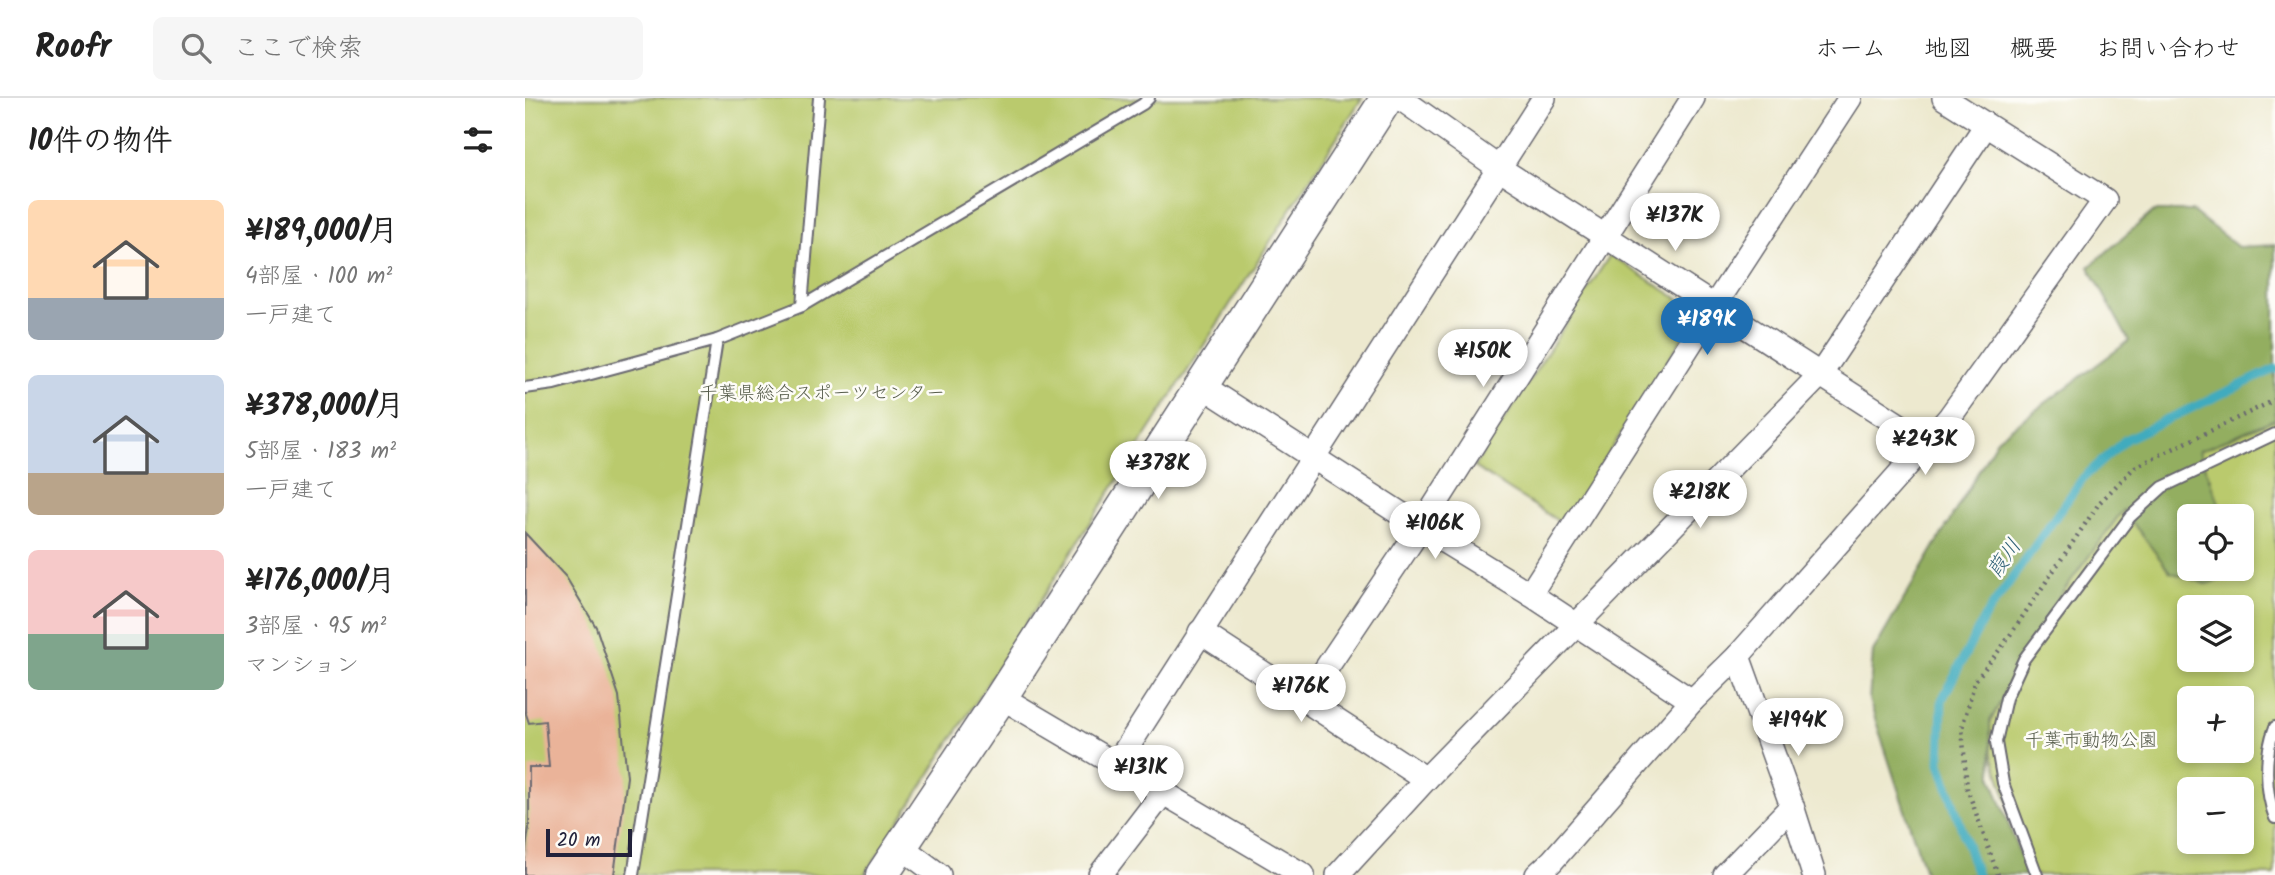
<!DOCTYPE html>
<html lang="ja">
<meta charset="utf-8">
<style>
:root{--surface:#fff;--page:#f6f6f6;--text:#222;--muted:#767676;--line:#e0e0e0;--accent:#1f6fb2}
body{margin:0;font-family:Kalam,"Klee One",sans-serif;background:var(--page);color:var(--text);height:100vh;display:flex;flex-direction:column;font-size:26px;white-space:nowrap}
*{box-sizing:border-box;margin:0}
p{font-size:23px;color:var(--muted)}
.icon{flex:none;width:38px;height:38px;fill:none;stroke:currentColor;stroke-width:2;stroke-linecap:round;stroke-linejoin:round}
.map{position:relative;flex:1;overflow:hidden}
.details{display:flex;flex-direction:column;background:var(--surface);width:525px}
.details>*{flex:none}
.buttons{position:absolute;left:1652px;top:406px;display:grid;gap:14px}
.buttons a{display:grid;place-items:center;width:77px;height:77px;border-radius:10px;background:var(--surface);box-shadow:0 4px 10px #0003;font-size:35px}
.scale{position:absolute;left:21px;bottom:18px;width:86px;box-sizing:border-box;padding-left:7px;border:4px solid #22223b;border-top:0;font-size:19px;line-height:24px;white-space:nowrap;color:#22223b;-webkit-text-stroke:5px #fdfcf7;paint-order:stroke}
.price{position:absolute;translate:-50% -60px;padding:0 16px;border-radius:24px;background:#fff;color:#222;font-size:23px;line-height:46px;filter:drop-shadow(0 2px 4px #0008)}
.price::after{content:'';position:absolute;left:50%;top:42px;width:21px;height:16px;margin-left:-10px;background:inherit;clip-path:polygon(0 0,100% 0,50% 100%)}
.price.selected{background:var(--accent);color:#fff}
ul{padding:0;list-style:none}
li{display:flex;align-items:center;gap:21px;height:175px;padding:0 28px}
li span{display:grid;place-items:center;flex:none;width:196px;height:140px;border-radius:10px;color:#555}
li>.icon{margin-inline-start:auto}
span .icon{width:84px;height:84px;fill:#fffc;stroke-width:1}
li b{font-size:30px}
h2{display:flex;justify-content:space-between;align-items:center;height:84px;padding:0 28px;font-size:30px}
header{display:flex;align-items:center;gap:42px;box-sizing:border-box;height:98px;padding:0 35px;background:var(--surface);border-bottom:2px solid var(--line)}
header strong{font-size:33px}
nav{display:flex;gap:38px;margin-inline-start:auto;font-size:24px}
.search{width:490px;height:63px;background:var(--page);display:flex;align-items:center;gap:18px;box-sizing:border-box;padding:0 24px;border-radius:10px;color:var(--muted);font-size:26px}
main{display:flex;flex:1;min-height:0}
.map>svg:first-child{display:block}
</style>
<header>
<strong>Roofr</strong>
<div class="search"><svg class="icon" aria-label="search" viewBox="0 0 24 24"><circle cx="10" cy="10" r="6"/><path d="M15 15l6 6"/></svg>ここで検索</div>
<nav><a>ホーム</a><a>地図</a><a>概要</a><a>お問い合わせ</a></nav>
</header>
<main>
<section class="details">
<h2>10件の物件<svg class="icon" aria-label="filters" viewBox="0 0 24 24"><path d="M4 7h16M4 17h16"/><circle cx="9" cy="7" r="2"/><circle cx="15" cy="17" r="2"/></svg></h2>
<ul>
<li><span style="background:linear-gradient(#ffd9b3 70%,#9aa5b1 0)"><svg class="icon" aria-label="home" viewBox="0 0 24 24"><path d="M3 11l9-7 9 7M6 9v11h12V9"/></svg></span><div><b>¥189,000/月</b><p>4部屋 · 100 m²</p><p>一戸建て</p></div></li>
<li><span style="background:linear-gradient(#c9d6e8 70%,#b9a48a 0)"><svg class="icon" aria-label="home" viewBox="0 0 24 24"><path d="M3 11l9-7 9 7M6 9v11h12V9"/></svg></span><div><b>¥378,000/月</b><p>5部屋 · 183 m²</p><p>一戸建て</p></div></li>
<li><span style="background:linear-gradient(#f6c9c9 60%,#7fa58c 0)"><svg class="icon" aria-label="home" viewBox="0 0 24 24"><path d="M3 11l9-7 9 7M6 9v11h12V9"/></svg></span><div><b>¥176,000/月</b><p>3部屋 · 95 m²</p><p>マンション</p></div></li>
</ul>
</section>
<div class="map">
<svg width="1750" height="777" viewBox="0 0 1750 777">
<rect width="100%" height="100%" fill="#fdfcf7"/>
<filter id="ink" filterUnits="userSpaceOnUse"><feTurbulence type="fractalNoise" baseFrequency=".0143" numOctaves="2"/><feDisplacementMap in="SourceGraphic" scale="14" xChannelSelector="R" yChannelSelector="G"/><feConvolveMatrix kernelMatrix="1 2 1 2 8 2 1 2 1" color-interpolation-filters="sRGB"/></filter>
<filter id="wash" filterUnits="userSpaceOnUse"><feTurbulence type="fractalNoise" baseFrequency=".00686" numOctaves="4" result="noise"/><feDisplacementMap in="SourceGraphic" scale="28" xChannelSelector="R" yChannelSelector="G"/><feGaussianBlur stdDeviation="1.57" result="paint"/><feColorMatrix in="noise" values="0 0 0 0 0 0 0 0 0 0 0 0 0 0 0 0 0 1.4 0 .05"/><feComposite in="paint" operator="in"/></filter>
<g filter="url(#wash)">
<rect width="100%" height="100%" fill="#ede9cf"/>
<g fill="#baca6d" stroke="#6e7654" stroke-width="2" fill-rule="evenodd">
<path d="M0,0h837l-497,777h-340z"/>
<path d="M1085,157l89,57 -136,212 -89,-57z"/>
<path d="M1750,307v470h-243l-47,-142 77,-158 81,-116zM1664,418h53v53h-53zM1664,509h53v53h-53zM1664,600h53v53h-53zM1664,691h53v53h-53z"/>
</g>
<path fill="#93ae60" stroke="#5a684e" stroke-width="2" d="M1629,113h38l46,36 37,-2v174l-76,32 25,65h-35v53h37l-1,10 -19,5 -36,-12 -47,-62 -67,91 -66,120 2,57 35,97h-101l-57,-175 4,-48 125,-214 131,-97 -40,-74z"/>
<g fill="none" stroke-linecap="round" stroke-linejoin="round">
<path stroke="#3fabbe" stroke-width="9" d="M1452,777l-37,-112 2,-63 42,-82 99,-140 43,-39 149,-70"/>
</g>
<g id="blocks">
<path fill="#eab399" d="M0,435l41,44 30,50 23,69 8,81 -13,98h-89v-21l4,-26v-61h20l-4,-46 -16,2 -4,-12z"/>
</g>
</g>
<g filter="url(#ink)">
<use href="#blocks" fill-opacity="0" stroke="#69686f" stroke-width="2"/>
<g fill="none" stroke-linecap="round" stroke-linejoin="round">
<defs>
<g id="lane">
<path d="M277,208l17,-208"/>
<path d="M0,290l29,-4 163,-44 85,-34 341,-202 6,-6"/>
<path d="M1750,629c-11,27 -10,65 0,91"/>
<path d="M108,777l84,-535"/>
<path d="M1512,777l-34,-92 -7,-41 10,-44 18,-39 106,-142 33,-30 112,-53"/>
</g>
<g id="street">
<path d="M875,0l99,70 428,275"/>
<path d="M676,287l220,142 109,67 162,107"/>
<path d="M1005,496l185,-289 135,-207"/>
<path d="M675,534l226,147"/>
<path d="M1213,558l54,150 22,69"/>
<path d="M476,599l302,178"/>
<path d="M780,602l116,-173 272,-429"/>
<path d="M591,667l428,-667"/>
<path d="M375,748l39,29"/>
<path d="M575,777l63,-82"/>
<path d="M813,777l88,-96 394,-404 166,-250"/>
<path d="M1012,777l15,-14 140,-160 46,-45 211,-238 156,-218 -161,-102"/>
<path d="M1200,777l67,-69"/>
</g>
<path id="secondary" d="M357,777l119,-178 386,-599"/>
</defs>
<use href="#lane" stroke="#69686f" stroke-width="14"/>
<use href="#street" stroke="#69686f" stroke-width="26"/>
<use href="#secondary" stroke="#69686f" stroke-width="35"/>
<path stroke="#69686f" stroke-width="4.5" stroke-dasharray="2 5" stroke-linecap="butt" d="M1473,777l-31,-87 -5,-60 13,-47 29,-37 96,-142 35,-35 140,-67"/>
<use href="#lane" stroke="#fff" stroke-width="10"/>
<use href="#street" stroke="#fff" stroke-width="23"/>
<use href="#secondary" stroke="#fff" stroke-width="32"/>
</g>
</g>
<g text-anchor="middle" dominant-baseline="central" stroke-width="5" stroke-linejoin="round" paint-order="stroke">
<g font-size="19" fill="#575d4c" stroke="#fdfcf7">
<text x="297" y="296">千葉県総合スポーツセンター</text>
<text x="1566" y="643">千葉市動物公園</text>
</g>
<g font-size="21" font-style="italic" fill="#2f6076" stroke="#fdfcf7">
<text transform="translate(1480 461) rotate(-55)">葭川</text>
</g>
</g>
</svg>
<div class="buttons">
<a><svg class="icon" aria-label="locate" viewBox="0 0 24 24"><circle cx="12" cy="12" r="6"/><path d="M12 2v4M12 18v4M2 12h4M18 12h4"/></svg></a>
<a><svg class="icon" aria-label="layers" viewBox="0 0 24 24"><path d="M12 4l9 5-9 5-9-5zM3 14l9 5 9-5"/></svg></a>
<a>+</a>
<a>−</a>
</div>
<div class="scale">20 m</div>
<b class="price" style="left:1150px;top:155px">¥137K</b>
<b class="price selected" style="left:1182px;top:259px">¥189K</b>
<b class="price" style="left:958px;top:291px">¥150K</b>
<b class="price" style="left:1400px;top:379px">¥243K</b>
<b class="price" style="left:633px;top:403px">¥378K</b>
<b class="price" style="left:1175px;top:432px">¥218K</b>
<b class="price" style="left:910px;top:463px">¥106K</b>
<b class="price" style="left:776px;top:626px">¥176K</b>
<b class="price" style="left:1273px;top:660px">¥194K</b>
<b class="price" style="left:616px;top:707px">¥131K</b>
</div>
</main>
